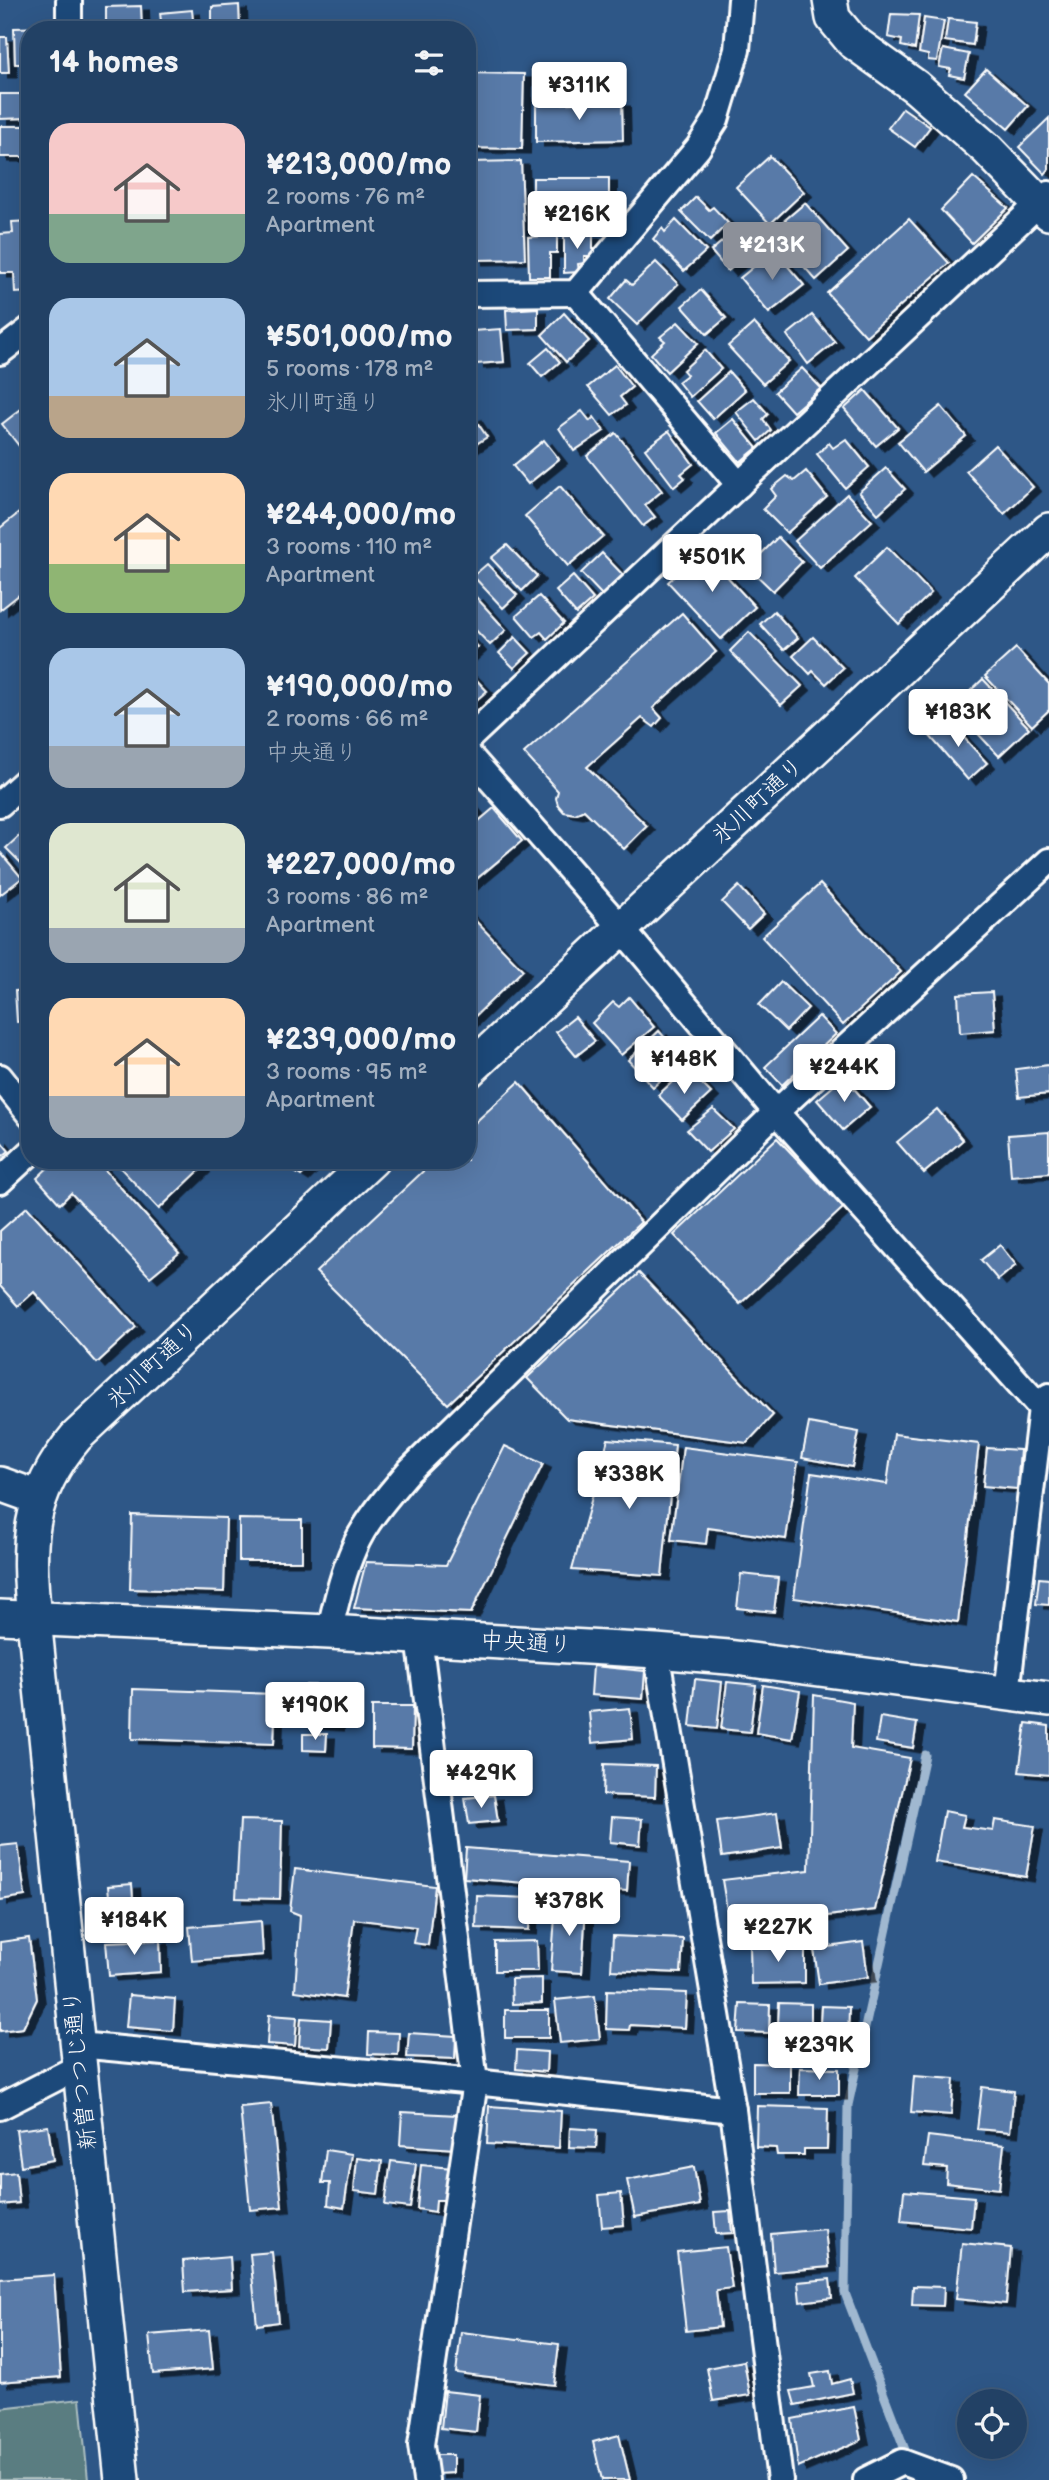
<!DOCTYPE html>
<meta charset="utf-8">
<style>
:root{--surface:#224165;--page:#2a486b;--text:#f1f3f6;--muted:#a2afbf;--line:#3f5a79;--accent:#8c9099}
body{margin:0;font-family:"Balsamiq Sans","Klee One",sans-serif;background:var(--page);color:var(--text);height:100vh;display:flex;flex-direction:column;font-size:26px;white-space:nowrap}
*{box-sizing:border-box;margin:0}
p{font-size:23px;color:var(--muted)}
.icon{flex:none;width:38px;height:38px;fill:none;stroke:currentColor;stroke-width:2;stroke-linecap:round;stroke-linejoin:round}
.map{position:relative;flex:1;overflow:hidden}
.side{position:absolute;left:21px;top:21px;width:455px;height:1148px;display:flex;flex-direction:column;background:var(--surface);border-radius:28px;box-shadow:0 7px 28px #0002,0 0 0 2px var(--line)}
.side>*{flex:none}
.buttons{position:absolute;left:957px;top:2389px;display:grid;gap:14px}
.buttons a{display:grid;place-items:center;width:70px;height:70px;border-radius:50%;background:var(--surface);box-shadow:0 7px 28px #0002,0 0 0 2px var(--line);font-size:35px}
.price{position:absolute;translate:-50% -60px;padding:0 16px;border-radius:7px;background:#fff;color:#222;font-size:23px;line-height:46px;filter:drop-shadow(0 2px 4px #0008)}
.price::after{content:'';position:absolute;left:50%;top:42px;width:21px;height:16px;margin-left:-10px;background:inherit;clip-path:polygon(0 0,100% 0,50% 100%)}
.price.on{background:var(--accent);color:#fff}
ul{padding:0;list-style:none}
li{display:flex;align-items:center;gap:21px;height:175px;padding:0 28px}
li span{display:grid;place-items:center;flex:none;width:196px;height:140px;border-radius:21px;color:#555}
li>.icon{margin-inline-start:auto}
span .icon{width:84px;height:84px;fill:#fffc;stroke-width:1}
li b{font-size:30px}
h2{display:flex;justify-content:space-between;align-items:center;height:84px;padding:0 28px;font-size:30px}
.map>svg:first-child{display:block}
</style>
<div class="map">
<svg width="1049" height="2480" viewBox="0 0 1049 2480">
<defs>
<filter id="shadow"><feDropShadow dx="8" dy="4.5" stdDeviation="0" flood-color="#0009"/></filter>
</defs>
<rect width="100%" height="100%" fill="#2e5787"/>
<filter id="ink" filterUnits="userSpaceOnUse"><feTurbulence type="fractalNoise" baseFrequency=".0143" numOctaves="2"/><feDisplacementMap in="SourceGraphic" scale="14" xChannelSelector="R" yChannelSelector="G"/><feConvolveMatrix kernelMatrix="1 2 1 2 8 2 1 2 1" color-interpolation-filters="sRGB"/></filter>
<g filter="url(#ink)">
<path fill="#5a7d81" stroke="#acbec0" stroke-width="2" d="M80,2399l8,81h-88v-72z"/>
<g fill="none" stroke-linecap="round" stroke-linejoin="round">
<path stroke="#a0b8d0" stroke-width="9" d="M907,2455l-62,-162 3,-188 77,-350"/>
</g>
<g fill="#587aa8" stroke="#fff" stroke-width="2" filter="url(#shadow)">
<path d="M239,5l1,25h-28v-23z"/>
<path d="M141,6l1,24h-36v-23z"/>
<path d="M192,10l2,20h-32l-2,-17z"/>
<path d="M891,14l28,1 -4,34 -14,-3 1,-6 -14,-3z"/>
<path d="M924,18l20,3 -7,40 -9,-1v-5l-9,-2z"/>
<path d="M948,19l28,3 -3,23 -28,-4z"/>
<path d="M51,27v3h-21v34h-15l-1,-36z"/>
<path d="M0,37h7l2,36h-9z"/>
<path d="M943,49l26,5 -5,24 -15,-3 2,-6 -12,-2z"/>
<path d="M986,69l42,37 -20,23 -43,-37z"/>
<path d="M467,73l57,1 -2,75 -55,-1z"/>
<path d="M0,94h27v24l-27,1z"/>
<path d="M622,102l1,38 -87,2v-38z"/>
<path d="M903,108l27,19 -15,20 -27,-19z"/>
<path d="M1049,118v51l-4,5 -26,-27z"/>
<rect x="0" y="126" width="30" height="31"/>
<path d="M770,156l34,36 -34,32 -34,-37z"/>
<path d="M521,161l4,98 -50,1 -4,-98z"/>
<path d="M973,177l35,31 -36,35 -31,-33z"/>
<rect x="533" y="178" width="76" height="29"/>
<path d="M696,197l13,13 4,-3 15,16 -18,18 -29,-29z"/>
<path d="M805,203l43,48 -32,29 -44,-49z"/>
<path d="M909,219l40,44 -83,73 -39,-43z"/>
<path d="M676,220l30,31 -22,20 -31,-32 9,-11 3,4z"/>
<path d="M30,221v71l-15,1 -1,-20h-14v-39l13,-1 -1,-11z"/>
<path d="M738,228l17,20 -27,23 -17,-20z"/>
<path d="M593,235v21h-9v7l-6,1 1,8 -15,1v-37z"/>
<path d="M557,236v17h-7v24h-21l-1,-40z"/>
<path d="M774,250l30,35 -35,28 -29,-35z"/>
<path d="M656,262l22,22 -41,41 -27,-26 16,-19 6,5z"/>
<path d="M701,290l25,28 -19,16 -25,-28z"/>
<path d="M538,308v21l-31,1 -1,-20z"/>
<path d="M564,313l25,28 -23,21 -24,-27z"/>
<path d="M812,315l23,27 -27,22 -21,-29z"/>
<path d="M678,322l20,21 -31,29 -16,-18 14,-13 -5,-4z"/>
<path d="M754,323l35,38 -26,23 -35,-38z"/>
<path d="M501,329l3,33 -28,2 -3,-33z"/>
<path d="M548,348l12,14 -18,15 -12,-14z"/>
<path d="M705,350l16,19 -31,28 -12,-15 9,-7 -4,-5z"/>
<path d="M615,365l17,22 -12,10 6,8 -14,10 -24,-28z"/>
<path d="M802,368l19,20 -28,24 -18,-20z"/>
<path d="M729,372l16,18 -32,29 -16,-18z"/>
<path d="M865,390l33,38 -22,18 -32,-37z"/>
<path d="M754,398l14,16 -5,5 8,11 -12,11 -23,-29z"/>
<path d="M30,402v58l-28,-36z"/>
<path d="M941,406l25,30 -43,36 -25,-30z"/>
<path d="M582,411l8,10 4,-4 10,14 -30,20 -15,-23z"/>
<path d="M473,416l14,21 -20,13v-30z"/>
<path d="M733,419l24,29 -17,14 -24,-29z"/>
<path d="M669,431l24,33 -12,10 4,4 -11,9 -29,-38z"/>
<path d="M616,433l46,58 -17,14 10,12 -12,9 -56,-70z"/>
<path d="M846,439l23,28 -24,21 -28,-34 12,-11 4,5z"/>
<path d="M544,440l15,19 -31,25 -15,-18z"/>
<path d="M995,445l38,42 -29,27 -38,-43z"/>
<path d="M886,468l19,21 -27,25 -19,-22z"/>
<path d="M806,471l21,26 -40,36 -24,-24 13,-13 -5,-7 16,-13 7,5z"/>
<path d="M560,486l43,50 -35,30 -43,-50z"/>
<path d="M847,494l25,27 -52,47 -25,-27z"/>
<path d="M30,504v82l-30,24v-82z"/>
<path d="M778,537l24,25 -29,29 -25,-24z"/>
<path d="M507,545l30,31 -15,15 -31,-33z"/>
<path d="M887,547l44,46 -32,31 -44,-46z"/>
<path d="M703,550l52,57 -34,32 -53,-57z"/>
<path d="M602,553l21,22 -21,20 -21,-22z"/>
<path d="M487,564l30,31 -14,13 -30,-32z"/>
<path d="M573,576l20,23 -17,15 -20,-23z"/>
<path d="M475,596l31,34 -16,15 -23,-24v-18z"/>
<path d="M539,596l25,27 -17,16 -6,-7 -7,5 -18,-21z"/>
<path d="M774,611l24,27 -14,12 -24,-26z"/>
<path d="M682,613l34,39 -63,56 9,10 -8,9 -12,-9 -55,49 60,59 -23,23 -40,-39 -9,4 -11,-2 -6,-7 -2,-7 2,-7 -34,-38z"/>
<path d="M749,632l53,54 -21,19 -51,-54z"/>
<path d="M467,635l11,12 -11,10z"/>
<path d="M515,637l15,16 -16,15 -15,-15z"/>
<path d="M813,637l30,31 -17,16 -13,-13 -3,3 -17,-18z"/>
<path d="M1016,648l33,36v26l-17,16 -47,-50z"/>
<path d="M470,673l17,18 -20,17v-33z"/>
<path d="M983,679l46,49 -30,28 -46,-49z"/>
<path d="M930,699l14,17 -18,14 -13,-17z"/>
<path d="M947,719l40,44 -19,17 -39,-45z"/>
<path d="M467,800l10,12 -10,10z"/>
<path d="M494,808l28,33 -55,46v-56z"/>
<path d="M30,826v38l-4,4 -20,-20z"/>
<path d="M0,852l22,26 -22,17z"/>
<path d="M820,884l81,88 -58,53 -81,-88z"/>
<path d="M739,886l25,28 -16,15 -26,-27z"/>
<path d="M467,912l56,58 -56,54z"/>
<path d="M781,982l27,26 -22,23 -27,-26z"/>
<path d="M30,990v31l-13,1 -2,-31z"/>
<path d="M992,992l3,38 -35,3 -2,-39z"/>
<path d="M629,997l25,30 -33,28 -29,-32 21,-21 6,5z"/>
<path d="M819,1016l17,18 -54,51 -17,-18z"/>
<path d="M575,1017l20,24 -19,15 -20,-24z"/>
<path d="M659,1031l25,28 -31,28 -25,-27z"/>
<path d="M1049,1065v29l-30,3 -3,-28z"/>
<path d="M681,1074l9,10 7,-5 14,14 -29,27 -24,-25z"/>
<path d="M844,1077l26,30 -27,23 -26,-30z"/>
<path d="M519,1082l122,140 -193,182 -132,-132 119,-112h32v-30z"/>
<path d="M713,1109l21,20 -26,23 -21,-22z"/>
<path d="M937,1109l26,31 -39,33 -27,-31z"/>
<path d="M1049,1132v41l-38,3 -3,-41z"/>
<path d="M777,1138l66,70 -103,96 -66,-69z"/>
<path d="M0,1140l9,11 -9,7z"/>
<path d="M56,1160h40l83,93 -29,24 -79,-84 -11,11 -23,-26z"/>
<path d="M113,1160h81l8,8 -43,41z"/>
<path d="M276,1160h41l-16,16z"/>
<path d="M27,1207l109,120 -39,36 -63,-71 -16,14 -18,-20v-55z"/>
<path d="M1000,1245l16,20 -18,15 -17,-20z"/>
<path d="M639,1273l134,142 -26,28 -180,-24 -40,-41z"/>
<path d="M809,1423l50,9 -7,35 -50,-9z"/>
<path d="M894,1434l85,10 -21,178 -164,-24 17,-125 76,11z"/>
<path d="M608,1439l67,6 -13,131 -90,-6z"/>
<path d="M505,1446l38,18 -72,149 -117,-5 12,-46 80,3z"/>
<path d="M683,1447l115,15 -12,77 -78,-11 -2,16 -35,-4z"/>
<path d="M987,1448l33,2 -3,39 -34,-3z"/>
<path d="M132,1515l94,3 -2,74 -94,-3z"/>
<path d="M239,1519l63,1v41h-63z"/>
<path d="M741,1574l37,4 -4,34 -37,-4z"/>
<path d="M1039,1578l10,1v26l-13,-1z"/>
<path d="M593,1666l52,5 -2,28 -52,-4z"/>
<path d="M695,1679l27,3 -5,47 -27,-3z"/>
<path d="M727,1682l29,3 -6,47 -29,-3z"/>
<path d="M306,1685l32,1 -2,40 -31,-2z"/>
<path d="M763,1685l37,6 -8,48 -36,-6z"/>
<path d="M133,1689l143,5 -2,50 -142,-5z"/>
<path d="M814,1695l39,7 -2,46 59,10 -35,152 -145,18 -8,-48 87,-10z"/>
<path d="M372,1706h41l-1,43 -40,-1z"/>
<path d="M630,1708l3,31 -41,4 -3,-31z"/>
<path d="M880,1717l37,6 -4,25 -37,-6z"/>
<path d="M1026,1723l23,3v49l-30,-3z"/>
<path d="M303,1734h24l-1,17 -23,-1z"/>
<path d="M604,1764l52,2 -1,31 -52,-2z"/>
<path d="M494,1795l4,26 -29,3 -4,-26z"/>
<path d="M944,1811l21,4 -3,12 31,4 2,-11 40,6 -9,51 -91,-15z"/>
<path d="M777,1813l5,35 -60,9 -5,-36z"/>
<path d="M612,1817l30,2 -2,26 -30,-3z"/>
<path d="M240,1820l42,1 -2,78 -44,-1z"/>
<path d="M18,1844l7,52 -25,4v-54z"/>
<path d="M466,1848l163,13 -2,30 -163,-13z"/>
<path d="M295,1869l140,17 -7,59 -15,-2 3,-16 -62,-8 -10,79 -49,-7 5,-76 -10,-4z"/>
<path d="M132,1884l3,42 -23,1 -4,-41z"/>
<path d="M477,1896l53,2 -1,32 -53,-2z"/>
<path d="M556,1903l30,2 -4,68 -31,-2z"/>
<path d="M261,1921l2,34 -71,6 -3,-34z"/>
<path d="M613,1936l70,3 -2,34 -70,-3z"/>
<path d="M29,1938l8,61 -14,29 -23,3v-89z"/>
<path d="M160,1940l1,32 -52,4 -3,-34z"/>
<path d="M537,1941l1,30h-43v-29z"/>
<path d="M863,1942l5,35 -49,7 -5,-35z"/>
<path d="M805,1944v39l-54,1 -1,-38z"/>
<path d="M542,1978v25l-30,1 -1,-25z"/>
<path d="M607,1990l80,3 -2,35 -55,-3 -1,5 -23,-1z"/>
<path d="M129,1995l46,4 -2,32 -47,-4z"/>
<path d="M595,1996l5,43 -40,4 -5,-43z"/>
<path d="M779,2003l32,1v22l-33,-1z"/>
<path d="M740,2004l30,1 -1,28 -31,-1z"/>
<path d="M821,2006l28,1 -1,35 -29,-1z"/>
<rect x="505" y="2010" width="44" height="28"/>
<path d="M269,2015l28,2 -2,29 -28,-2z"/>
<path d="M301,2018l30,2 -2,28 -30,-2z"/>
<path d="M369,2032l30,1 -1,22 -30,-1z"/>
<path d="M409,2033l47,3 -1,23 -48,-2z"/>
<path d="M517,2050l30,2 -1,20 -30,-3z"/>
<path d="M753,2063l37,1v29h-37z"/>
<path d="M800,2068l39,1v26h-40z"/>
<path d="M914,2076l40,3 -3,36 -40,-3z"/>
<path d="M982,2087l32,4 -4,41 -33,-3z"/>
<path d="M271,2104l11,103 -32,3 -10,-103z"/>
<path d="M489,2106l72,5 -2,37 -72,-4z"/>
<path d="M757,2106l71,2 -1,41h-23v6h-27l-1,-7 -20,-1z"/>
<path d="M402,2112l55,3 -2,34 -55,-4z"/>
<path d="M48,2126l5,34 -32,6 -5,-36z"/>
<path d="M570,2128l27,2 -1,18 -27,-1z"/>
<path d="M928,2136l76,9 -5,44 -53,-6 1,-15 -23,-2z"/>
<path d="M326,2150l26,4 -8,54 -16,-3 2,-22h-8z"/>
<path d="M357,2158l25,3 -4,33 -24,-3z"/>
<path d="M391,2161l25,3 -6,44 -25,-3z"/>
<path d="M421,2165l31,3 -3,32h-13l-1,12 -18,-3z"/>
<path d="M694,2167l6,38 -65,12 -8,-37z"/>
<path d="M16,2172l3,31 -19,2v-31z"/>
<path d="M904,2191l70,6 -3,31 -70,-7z"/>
<path d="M621,2193l3,32 -22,2 -3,-32z"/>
<path d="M730,2211l2,22 -16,1 -2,-22z"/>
<path d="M825,2229l4,38 -55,5 -3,-38z"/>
<path d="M962,2243l49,5 -5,56 -50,-5z"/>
<path d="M726,2247l6,41 -16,2 4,37 -34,4 -9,-79z"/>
<path d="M272,2252l7,70 -22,3 -7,-71z"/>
<path d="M230,2257l2,32 -47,3 -2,-31z"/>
<path d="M54,2275l7,102 -61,5v-103z"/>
<path d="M830,2279l2,19 -32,4 -2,-20z"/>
<path d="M913,2286l31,1 -1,19 -31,-1z"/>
<path d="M209,2330l4,39 -60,5 -4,-39z"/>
<path d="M461,2332l98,12 -5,41 -98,-12z"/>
<path d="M744,2361l6,34 -37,6 -6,-33z"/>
<path d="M830,2371l2,13 18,-5 3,14 -58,12 -4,-14 23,-4 -3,-13z"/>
<path d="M445,2391l35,4 -4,37 -35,-4z"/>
<path d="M854,2407l7,33 -63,27 -6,-48z"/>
<path d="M619,2435l11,45h-28l-9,-38z"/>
<path d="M436,2455h17v18l-17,1z"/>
</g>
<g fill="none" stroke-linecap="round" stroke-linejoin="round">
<defs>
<g id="street">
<path d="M69,0v30"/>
<path d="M576,293l163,192"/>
<path d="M467,294l109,-1 122,-145 18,-28 21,-70 4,-50"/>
<path d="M0,352l30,-23"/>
<path d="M467,740l582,-546"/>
<path d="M467,753l154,175 155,184 265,296 8,1"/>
<path d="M0,804l30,-27"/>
<path d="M0,1077l30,38"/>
<path d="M0,1181l30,-28"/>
<path d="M329,1632c7,-28 13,-57 25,-84 12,-28 35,-53 54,-76l368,-360 273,-251"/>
<path d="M419,1637l56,445 -54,363 5,35"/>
<path d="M656,1651l77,459 47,370"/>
<path d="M1007,1693l34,-285 8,-12"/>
<path d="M78,2045l397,37 258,28"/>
<path d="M0,2107l80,-41"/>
<path d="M866,2480l36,-18 49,18"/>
</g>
<g id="secondary">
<path d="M830,0l3,18 19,23 64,46 71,62 62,64"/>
<path d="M467,1072l582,-542"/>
<path d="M0,1484l39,14"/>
<path d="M0,1617l329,15 327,19 72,6 321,42"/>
<path d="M122,2480l-88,-861c-7,-74 -8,-123 42,-182l296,-277"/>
</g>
</defs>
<use href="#street" stroke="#fff" stroke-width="30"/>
<use href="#secondary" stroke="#fff" stroke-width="38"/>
<use href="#street" stroke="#1f4a7a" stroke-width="24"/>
<use href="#secondary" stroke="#1f4a7a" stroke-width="33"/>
</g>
</g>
<g text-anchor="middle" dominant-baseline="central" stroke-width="5" stroke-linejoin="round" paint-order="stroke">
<g font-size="23" fill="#fff" stroke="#1f4a7a">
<text transform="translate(758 801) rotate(-43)">氷川町通り</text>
<text transform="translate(153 1365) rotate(-43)">氷川町通り</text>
<text transform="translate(526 1643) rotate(3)">中央通り</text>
<text transform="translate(80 2070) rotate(-96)">新曽つつじ通り</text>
</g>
</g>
</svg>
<div class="buttons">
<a><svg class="icon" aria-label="locate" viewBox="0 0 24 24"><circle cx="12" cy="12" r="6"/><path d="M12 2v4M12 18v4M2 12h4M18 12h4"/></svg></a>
</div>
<b class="price" style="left:579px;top:122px">¥311K</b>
<b class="price" style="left:577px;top:251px">¥216K</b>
<b class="price on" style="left:772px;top:282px">¥213K</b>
<b class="price" style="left:712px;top:594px">¥501K</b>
<b class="price" style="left:958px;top:749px">¥183K</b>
<b class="price" style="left:684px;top:1096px">¥148K</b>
<b class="price" style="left:844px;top:1104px">¥244K</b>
<b class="price" style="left:629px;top:1511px">¥338K</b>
<b class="price" style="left:315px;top:1742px">¥190K</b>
<b class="price" style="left:481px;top:1810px">¥429K</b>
<b class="price" style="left:569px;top:1938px">¥378K</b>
<b class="price" style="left:134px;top:1957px">¥184K</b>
<b class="price" style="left:778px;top:1964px">¥227K</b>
<b class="price" style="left:819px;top:2082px">¥239K</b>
<section class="side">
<h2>14 homes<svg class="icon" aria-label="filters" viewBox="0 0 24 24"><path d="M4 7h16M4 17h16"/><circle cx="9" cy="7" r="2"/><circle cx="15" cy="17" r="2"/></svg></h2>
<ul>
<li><span style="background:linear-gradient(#f6c9c9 65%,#7fa58c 0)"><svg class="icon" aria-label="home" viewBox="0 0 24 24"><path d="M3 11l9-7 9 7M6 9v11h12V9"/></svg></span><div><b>¥213,000/mo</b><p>2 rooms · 76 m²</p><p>Apartment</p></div></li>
<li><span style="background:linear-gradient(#a9c7e8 70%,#b9a48a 0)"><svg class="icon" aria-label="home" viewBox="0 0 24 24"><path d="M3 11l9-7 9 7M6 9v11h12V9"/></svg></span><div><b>¥501,000/mo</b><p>5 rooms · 178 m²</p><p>氷川町通り</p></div></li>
<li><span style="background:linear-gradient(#ffd9b3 65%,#8fb573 0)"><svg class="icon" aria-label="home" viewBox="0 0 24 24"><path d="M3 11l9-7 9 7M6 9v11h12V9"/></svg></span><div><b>¥244,000/mo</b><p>3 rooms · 110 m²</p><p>Apartment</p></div></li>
<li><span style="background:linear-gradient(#a9c7e8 70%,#9aa5b1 0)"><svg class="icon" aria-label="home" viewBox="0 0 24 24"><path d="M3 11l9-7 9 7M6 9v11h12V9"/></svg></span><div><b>¥190,000/mo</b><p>2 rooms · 66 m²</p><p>中央通り</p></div></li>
<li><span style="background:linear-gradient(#dfe7d0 75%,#9aa5b1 0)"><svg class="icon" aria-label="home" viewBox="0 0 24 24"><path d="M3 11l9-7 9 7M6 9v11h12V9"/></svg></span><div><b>¥227,000/mo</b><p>3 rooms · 86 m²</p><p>Apartment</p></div></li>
<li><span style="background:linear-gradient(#ffd9b3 70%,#9aa5b1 0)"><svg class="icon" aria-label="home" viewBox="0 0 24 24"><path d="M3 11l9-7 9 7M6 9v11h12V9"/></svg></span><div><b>¥239,000/mo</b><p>3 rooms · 95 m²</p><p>Apartment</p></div></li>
</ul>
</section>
</div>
